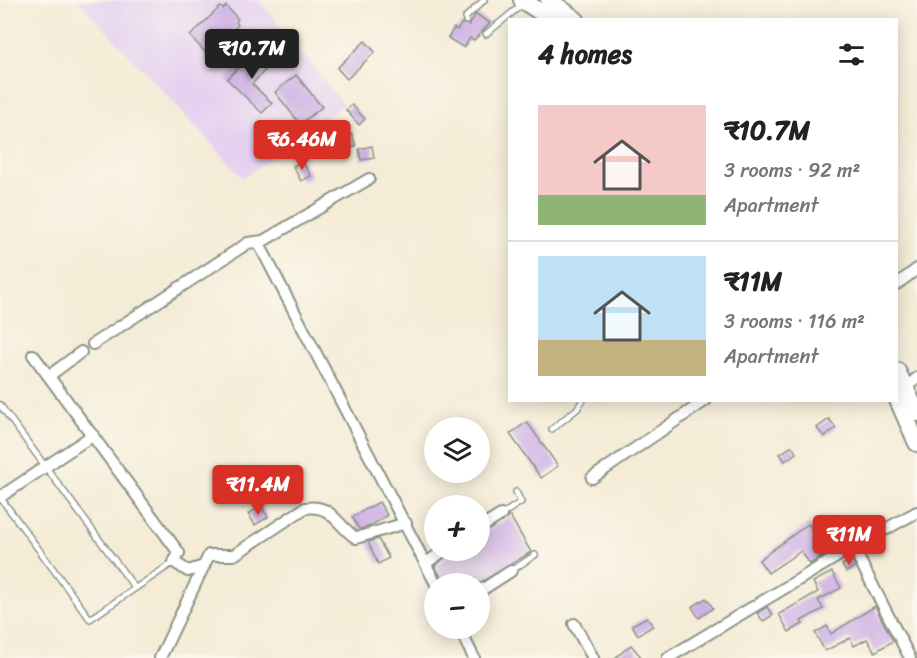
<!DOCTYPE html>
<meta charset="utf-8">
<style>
:root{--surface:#fff;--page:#f2f2f2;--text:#222;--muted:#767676;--line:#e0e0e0;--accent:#d93025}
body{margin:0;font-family:Sriracha,sans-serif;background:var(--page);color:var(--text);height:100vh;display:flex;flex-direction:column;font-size:22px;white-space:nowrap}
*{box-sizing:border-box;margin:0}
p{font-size:20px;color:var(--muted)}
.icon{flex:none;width:33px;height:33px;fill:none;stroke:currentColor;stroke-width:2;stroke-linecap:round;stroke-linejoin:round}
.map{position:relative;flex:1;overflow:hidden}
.side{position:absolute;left:508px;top:18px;width:390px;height:384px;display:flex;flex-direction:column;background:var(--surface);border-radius:0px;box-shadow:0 3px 15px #0003}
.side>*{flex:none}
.fabs{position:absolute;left:424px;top:417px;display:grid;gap:12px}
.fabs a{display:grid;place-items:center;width:66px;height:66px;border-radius:50%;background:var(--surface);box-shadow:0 3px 15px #0003;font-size:30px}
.price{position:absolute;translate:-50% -51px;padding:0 14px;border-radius:6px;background:var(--accent);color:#fff;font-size:20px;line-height:39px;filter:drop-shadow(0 2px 3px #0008)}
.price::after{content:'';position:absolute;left:50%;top:36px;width:18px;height:14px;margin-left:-9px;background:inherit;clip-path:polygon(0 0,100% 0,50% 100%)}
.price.current{background:#222;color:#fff}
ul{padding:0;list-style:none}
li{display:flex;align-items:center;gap:18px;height:150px;padding:0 30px}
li+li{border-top:2px solid var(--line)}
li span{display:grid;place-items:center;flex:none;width:168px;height:120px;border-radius:0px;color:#555}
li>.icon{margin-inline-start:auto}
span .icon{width:72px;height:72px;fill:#fffc;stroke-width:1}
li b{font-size:26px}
h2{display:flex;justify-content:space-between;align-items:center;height:72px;padding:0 30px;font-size:26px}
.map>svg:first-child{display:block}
</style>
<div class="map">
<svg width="917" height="658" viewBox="0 0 917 658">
<rect width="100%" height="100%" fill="#fbf7ec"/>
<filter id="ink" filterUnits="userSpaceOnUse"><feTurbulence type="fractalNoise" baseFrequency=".0167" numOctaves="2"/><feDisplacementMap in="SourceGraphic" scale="12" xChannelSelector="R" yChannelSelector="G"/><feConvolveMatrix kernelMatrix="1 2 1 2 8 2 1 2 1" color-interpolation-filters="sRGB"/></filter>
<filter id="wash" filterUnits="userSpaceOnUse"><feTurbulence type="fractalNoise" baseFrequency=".008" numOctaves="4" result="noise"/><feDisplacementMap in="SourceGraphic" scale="24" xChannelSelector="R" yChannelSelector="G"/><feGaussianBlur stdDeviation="1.35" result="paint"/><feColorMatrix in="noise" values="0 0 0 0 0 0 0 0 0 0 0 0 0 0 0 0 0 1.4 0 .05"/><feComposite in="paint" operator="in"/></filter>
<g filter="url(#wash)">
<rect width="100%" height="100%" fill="#f5ecd7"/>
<path fill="#e6d2f0" d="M78,0h181l85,105 -101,73z"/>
<g id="blocks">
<g fill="#cdade4">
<path d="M226,6l12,13 -2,3 2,3 -31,29 -17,-18 30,-29 3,2z"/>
<path d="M476,14l14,9 -16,17 -4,-2 -6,10 -16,-10 6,-10 3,2 5,-7 7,2z"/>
<path d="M365,41l10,11 -28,27 -10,-11z"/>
<path d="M256,50l15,14 -19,20 20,19 -10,10 -35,-34z"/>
<path d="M296,75l26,32 -22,17 -25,-32z"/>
<path d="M352,105l13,14 -6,6 -13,-15z"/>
<path d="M352,134l4,12 -17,6 -4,-12z"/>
<path d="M372,146l2,12 -13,2 -2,-11z"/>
<path d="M302,161l9,15 -10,5 -8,-15z"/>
<path d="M829,419l7,9 -12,9 -7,-9z"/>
<path d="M527,422l31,44 -17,12 -31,-44z"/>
<path d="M792,446l4,7 -11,8 -5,-7z"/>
<path d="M379,502l8,13 -15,10 -13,4 -7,-12z"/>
<path d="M261,506l7,11 -13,8 -7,-11z"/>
<path d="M510,516l21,36 -53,32h-33l-10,-18 19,-16h26v-15z"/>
<path d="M808,524l23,27 -21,13 -9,-13 -33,22 -9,-13z"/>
<path d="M378,539l11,19 -11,6 -10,-22z"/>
<path d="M851,560l4,7 -9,5 -4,-7z"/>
<path d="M832,572l9,16 -23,12 5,9 -22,12 2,3 -14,8 -10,-18 39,-22 -5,-10z"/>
<path d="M706,598l7,10 -14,10 -7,-11z"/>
<path d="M875,606l18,35 -18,11 -8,-13 -13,7 -4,-8 -25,13 -10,-18 12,-7 4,8z"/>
<path d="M767,607l6,8 -10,6 -6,-8z"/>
<path d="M647,617l6,9 -15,9 -6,-10z"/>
<path d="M631,645l11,13h-27z"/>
</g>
</g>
</g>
<g filter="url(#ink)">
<use href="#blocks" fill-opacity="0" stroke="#8a9486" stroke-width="1.5"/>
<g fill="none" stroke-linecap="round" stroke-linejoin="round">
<defs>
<g id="service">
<path d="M466,21v-4l18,-17"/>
<path d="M486,34l38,-31"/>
<path d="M0,405l135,183"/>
<path d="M552,429l25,-20 6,-9"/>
<path d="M0,497l90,122 84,-57"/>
<path d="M501,515l20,-13 -5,-10"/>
<path d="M511,571l24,-16"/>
</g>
<g id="minor">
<path d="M258,242l178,342"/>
<path d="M897,284l20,-15"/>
<path d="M93,344l155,-101 15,-2 106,-62"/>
<path d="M33,355l146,198 -5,9 14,9 16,-5"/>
<path d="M49,376l32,-24"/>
<path d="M905,388l12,-10"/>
<path d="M592,478l114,-78"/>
<path d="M0,497l93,-62"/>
<path d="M480,528l21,-13"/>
<path d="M426,563l19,-13"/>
<path d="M480,591l31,-20"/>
<path d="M574,624l19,34"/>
<path d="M459,628l15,30"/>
<path d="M160,658l49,-103h25l71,-47c28,-4 30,16 51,30l50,-15"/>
<path d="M668,658l185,-111"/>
<path d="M910,658l-57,-111 64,-35"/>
</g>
<g id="primary">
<path d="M522,0l31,20"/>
<path d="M549,0l27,20"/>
<path d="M897,371l20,42"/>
<path d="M897,398l20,45"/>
</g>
</defs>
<use href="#service" stroke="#8a9486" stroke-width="8"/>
<use href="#minor" stroke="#8a9486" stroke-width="14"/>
<use href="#primary" stroke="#8a9486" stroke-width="20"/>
<use href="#service" stroke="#fff" stroke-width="5"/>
<use href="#minor" stroke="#fff" stroke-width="10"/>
<use href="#primary" stroke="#fff" stroke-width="16"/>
</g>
</g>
</svg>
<div class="fabs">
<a><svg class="icon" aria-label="layers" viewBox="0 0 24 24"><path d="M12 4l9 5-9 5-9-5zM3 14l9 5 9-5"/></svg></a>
<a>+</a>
<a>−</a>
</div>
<b class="price current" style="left:252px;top:80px">₹10.7M</b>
<b class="price" style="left:302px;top:171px">₹6.46M</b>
<b class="price" style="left:258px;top:516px">₹11.4M</b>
<b class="price" style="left:849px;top:566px">₹11M</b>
<section class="side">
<h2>4 homes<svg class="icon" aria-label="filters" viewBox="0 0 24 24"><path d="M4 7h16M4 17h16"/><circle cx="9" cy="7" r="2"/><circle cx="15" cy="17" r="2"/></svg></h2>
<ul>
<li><span style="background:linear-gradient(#f6c9c9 75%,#8fb573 0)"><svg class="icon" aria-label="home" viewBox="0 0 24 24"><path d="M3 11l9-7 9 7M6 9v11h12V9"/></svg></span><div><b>₹10.7M</b><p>3 rooms · 92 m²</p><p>Apartment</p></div></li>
<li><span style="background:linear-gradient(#bfe0f5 70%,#c2b280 0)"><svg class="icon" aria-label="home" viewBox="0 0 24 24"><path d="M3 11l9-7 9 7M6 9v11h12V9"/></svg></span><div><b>₹11M</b><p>3 rooms · 116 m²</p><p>Apartment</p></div></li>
</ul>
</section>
</div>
